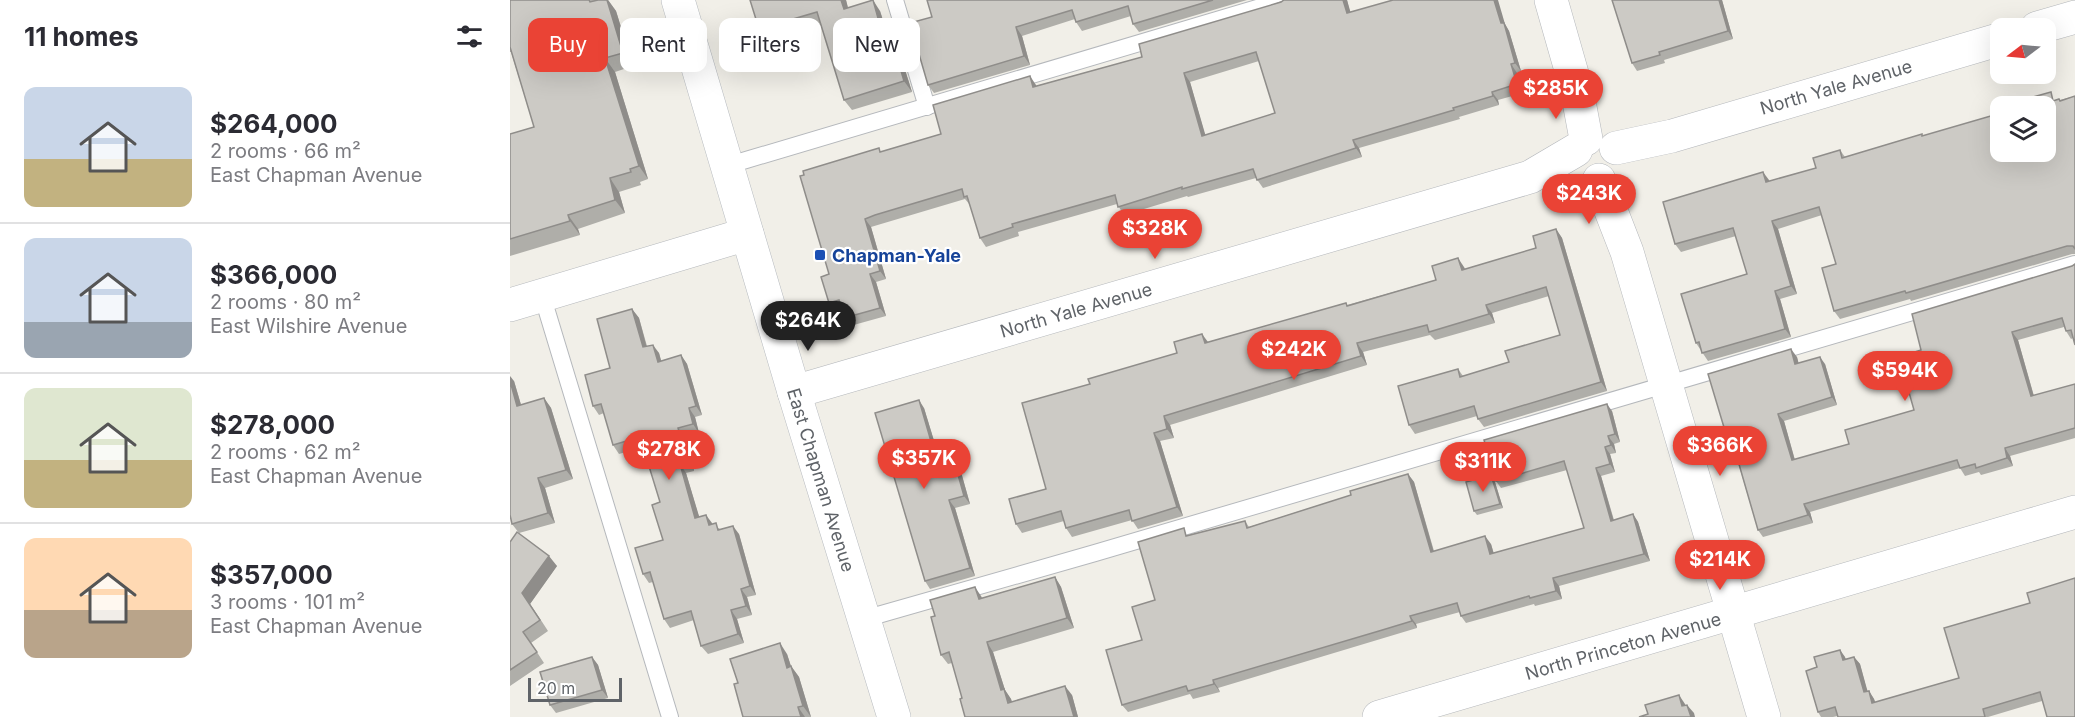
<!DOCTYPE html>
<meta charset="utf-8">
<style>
:root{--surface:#fff;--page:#f7f7f7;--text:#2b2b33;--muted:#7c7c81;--line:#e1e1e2;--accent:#ea4335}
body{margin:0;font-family:Inter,sans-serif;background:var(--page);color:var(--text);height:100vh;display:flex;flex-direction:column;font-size:22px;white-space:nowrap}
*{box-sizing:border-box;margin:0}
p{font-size:20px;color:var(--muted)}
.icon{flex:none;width:33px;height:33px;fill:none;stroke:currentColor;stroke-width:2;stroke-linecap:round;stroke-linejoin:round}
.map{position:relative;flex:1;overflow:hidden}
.side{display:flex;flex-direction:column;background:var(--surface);width:510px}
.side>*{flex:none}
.hud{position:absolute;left:18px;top:18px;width:570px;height:54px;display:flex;gap:12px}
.needle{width:39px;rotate:254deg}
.tools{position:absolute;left:1480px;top:18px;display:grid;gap:12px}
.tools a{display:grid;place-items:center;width:66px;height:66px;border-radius:12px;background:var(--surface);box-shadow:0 6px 24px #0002;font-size:30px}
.scale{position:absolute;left:18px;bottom:15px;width:94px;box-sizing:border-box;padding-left:6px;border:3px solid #5f6368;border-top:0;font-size:16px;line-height:21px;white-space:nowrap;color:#5f6368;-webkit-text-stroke:4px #fff;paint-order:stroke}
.price{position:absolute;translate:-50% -51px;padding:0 14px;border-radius:21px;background:var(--accent);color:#fff;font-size:20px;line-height:39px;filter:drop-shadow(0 2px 3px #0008)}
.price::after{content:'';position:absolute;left:50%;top:36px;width:18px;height:14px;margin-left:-9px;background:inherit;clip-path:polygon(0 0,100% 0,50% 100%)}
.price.active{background:#222;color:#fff}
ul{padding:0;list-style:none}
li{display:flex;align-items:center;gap:18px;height:150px;padding:0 24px}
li+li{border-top:2px solid var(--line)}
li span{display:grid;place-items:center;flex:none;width:168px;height:120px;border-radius:12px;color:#555}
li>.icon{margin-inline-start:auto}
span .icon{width:72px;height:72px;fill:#fffc;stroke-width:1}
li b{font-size:26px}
h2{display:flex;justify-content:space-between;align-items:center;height:72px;padding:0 24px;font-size:26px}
.pill{padding:0 21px;border-radius:12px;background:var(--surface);box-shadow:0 6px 24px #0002;font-size:21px;line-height:54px}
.pill.active{background:var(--accent);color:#fff}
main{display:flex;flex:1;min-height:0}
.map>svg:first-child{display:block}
</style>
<main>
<section class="side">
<h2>11 homes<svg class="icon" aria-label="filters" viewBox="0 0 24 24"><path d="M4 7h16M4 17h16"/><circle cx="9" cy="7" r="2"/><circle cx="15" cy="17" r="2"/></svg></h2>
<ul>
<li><span style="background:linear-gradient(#c9d6e8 60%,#c2b280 0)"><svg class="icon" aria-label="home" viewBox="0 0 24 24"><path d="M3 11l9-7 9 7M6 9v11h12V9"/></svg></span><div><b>$264,000</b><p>2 rooms · 66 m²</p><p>East Chapman Avenue</p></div></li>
<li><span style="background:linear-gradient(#c9d6e8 70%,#9aa5b1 0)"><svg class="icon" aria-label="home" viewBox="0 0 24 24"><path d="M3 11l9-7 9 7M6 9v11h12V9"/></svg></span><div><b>$366,000</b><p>2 rooms · 80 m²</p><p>East Wilshire Avenue</p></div></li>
<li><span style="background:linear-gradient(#dfe7d0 60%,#c2b280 0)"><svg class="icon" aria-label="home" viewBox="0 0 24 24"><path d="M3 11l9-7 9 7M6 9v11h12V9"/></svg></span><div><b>$278,000</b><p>2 rooms · 62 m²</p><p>East Chapman Avenue</p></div></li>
<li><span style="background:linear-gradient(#ffd9b3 60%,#b9a48a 0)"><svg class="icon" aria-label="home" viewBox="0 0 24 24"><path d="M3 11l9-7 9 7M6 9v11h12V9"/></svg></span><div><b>$357,000</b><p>3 rooms · 101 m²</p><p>East Chapman Avenue</p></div></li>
</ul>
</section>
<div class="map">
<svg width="1565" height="717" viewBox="0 0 1565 717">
<rect width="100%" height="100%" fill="#f1efe8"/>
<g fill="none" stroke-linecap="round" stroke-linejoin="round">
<defs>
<g id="lane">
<path d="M385,0l32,107"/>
<path d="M216,166l558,-166"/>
<path d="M32,295l128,422"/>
<path d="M354,619l231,-66 980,-289"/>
</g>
<g id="street">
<path d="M1041,0l26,91 9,48"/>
<path d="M1527,28l38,-11"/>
<path d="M1106,148l56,-12 329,-97"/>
<path d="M1089,180l28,72 137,465"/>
<path d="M0,305l237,-71"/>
<path d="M284,392l736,-215 46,-27"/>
<path d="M869,717l696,-205"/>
</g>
<path id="secondary" d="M168,0l116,392 100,325"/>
</defs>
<use href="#lane" stroke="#b5b8bc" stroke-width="18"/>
<use href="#street" stroke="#b5b8bc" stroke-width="34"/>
<use href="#secondary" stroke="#b6babf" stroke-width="34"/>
<use href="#lane" stroke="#fff" stroke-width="16"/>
<use href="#street" stroke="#fff" stroke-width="33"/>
<use href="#secondary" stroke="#fff" stroke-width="33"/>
</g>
<g fill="#afaea9" fill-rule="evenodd">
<path d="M0,0h85v1l13,-1 8,11 17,55 -18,6 33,107 -8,3 1,3 -22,7 6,21 -47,16 2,6 -70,21v-122l24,-7 -23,-75h-1z"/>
<path d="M336,0l2,8 32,3 5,16 10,11 17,54 -60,18 -8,-10 -23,-75 -54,15 -8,-11z"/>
<path d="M417,0h320l-108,32 -6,-8 -2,-8 -49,15 -6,-9 -1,-3 -53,17 8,29 -96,28 -6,-8 4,-68z"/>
<path d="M774,0h63l3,12 155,12 4,7 12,40 -4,2 6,20 -25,7 1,5 -40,12 1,2 -101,29 3,9 -99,31 -7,-10 -68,19 -1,-1 -63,19 -7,-11 -99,28 1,4 -33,11 -6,-9 -10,-33 -5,-6 -84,25 -10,3 15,52 -10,3 10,34 -36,10 -6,-8 -2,-8 -7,2 -6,-9v-29l-25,-99 137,-41 95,-48 106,-29zM749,61l16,52 -70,22 -15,-53z"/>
<path d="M1102,0h110l11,39 -69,21 1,3 -28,8 -5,-8z"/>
<path d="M1565,96v158h-3l-161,47 -1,-2 -70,20 -6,-8 2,-47 -14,-49 -44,14 19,65 -17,5 11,38 -83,24 -12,-18 51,-69 -11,-38 -55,16 -6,-8 94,-63 47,-13 24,-18 5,7 77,-23 1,2 136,-37 1,1z"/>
<path d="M1046,229l6,9 45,153 -123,36 -6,-8 -1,-3 -62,18 -6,-9 49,-56 5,7 46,-14 51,-27 -11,-39 -57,17 3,10 -60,17 -5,-5 -67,17 4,13 -197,60 4,13 -14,3 23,75 -45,13 -6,-9 -60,17 -6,-9 -2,-7 -42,12 -6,-9 30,-35 44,-105 118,-42 138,-39 1,2 89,-25 28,-13 1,2 71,-21z"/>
<path d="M1562,266l1,72 -2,1 -5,-8 -2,-4 -46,13 16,56 41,-12v54l-65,18 3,10 -32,9 -2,-3 -14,4 -5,-8 -150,44 3,11 -50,14 -5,-7 -26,-88 -6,-8 71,-77 1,6 27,1 12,41 -53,16 11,39 54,-16 65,-34 7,-60z"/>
<path d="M122,309l7,9 8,28 12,7 2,8 20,-6 6,9 15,51 -7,2 4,16 -15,4 10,34 -8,2 13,44 21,12 19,5 17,61 -9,2 5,18 -15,4 7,24 -36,11 -7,-8 -7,-26 -24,8 -6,-9 -11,-37 -4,1 -6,-9 20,-34 -3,-38 -17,-55 -24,7 -6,-9 -9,-32 -5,2 -6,-9 17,-38z"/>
<path d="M4,381l7,24 23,-7 7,10 22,71 -28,9 10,35 -36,10 -7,-9z"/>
<path d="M414,408l16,53 19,4 11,39 -15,4 20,68 -45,13 -5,-8z"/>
<path d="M1102,411l8,31 -6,2 2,9 -6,1 5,18 -14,4 13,44 19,-6 5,8 12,39 -91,25 3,13 -27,7 -1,-2 -68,19 -5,-7 -1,-4 -44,12 1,4 -199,60 2,4 -27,7 -3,-5 -62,18 -6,-7 33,-105 34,-64 56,-15 4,6 102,-32 57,-21 6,8 20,69 57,-7 3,10 90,-26 -17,-58 -66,18 -5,-7z"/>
<path d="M981,475l3,4 9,29 -26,7 -3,-4z"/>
<path d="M0,542l47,24 -27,38 18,27 -17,12 13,20 -34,23z"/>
<path d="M545,577l6,10 13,41 -81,24 12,38 6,9 1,3 60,-7 6,22h-113l-3,-19 -10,-35 -4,1 -7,-9 40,-59 1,2z"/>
<path d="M1565,578l-33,123 -54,16 -150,-1 -5,1h-12l-3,-5 -1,-45 23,-17 6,9 8,-2 6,7 7,27h2l5,8 1,3 84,-24 71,-75z"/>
<path d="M277,654l4,12 8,11 12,40h-68l-5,-34z"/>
<path d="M82,657l6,8 10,33 -52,15 -6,-8z"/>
</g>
<g fill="#8f8d8a">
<path d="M97,0h1l8,11 17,55 -10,-13z"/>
<path d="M331,0h5l5,20 -7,-11z"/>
<path d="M363,0l7,11 9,28 -8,-10z"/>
<path d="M833,0h4l6,21 -6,-8z"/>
<path d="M984,0h4l7,24 4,7 12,40 -6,-8 -14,-40z"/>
<path d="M1209,0h3l11,39 -5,-8z"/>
<path d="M378,27l7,11 17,54 -8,-11z"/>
<path d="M506,27l6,9 8,29 -6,-9z"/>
<path d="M95,58l10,14 33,107 -9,-13z"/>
<path d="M1001,64l6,9 6,20 -6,-9z"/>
<path d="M674,73l6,9 18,62 -6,-8z"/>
<path d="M520,76l6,9 3,10 -6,-8z"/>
<path d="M982,92l6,8 1,5 -6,-9z"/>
<path d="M843,140l6,8 3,9 -6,-9z"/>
<path d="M1253,172l6,8 3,10 -6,-8z"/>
<path d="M100,178l9,14 6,21 -10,-13z"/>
<path d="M58,215l10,14 2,6 -10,-14z"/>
<path d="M355,219l6,8 15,52 -6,-8z"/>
<path d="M1262,221l6,8 19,65 -6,-8z"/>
<path d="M1046,229l6,9 45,153 -6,-9z"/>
<path d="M948,258l6,9 4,12 -6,-9z"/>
<path d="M360,274l6,8 10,34 -6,-8z"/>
<path d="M1265,291l5,8 11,38 -6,-8z"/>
<path d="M976,305l6,8 3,10 -6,-9z"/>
<path d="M122,309l7,9 10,38 -6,-9z"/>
<path d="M1502,332l6,8 18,64 -5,-8z"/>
<path d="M692,334l6,8 -3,1z"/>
<path d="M847,343l6,9 4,13 -6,-9z"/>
<path d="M143,345l6,8 5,18 -6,-9z"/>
<path d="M1281,349l6,8 4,15 -6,-8z"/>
<path d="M171,355l6,9 15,51 -6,-9z"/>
<path d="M1310,357l5,7 12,41 -5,-8z"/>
<path d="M0,376l4,5 10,34 -7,-9 -7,-25z"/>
<path d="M34,398l7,10 22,71 -7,-9z"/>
<path d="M409,400l5,8 19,62 -6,-8z"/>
<path d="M1097,404l5,7 8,31 -5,-8z"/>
<path d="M179,408l6,9 4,16 -6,-9z"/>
<path d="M1268,414l6,7 13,47 -5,-8z"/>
<path d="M654,416l6,9 4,13 -7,-9z"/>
<path d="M168,428l6,9 10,34 -6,-9z"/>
<path d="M644,433l6,8 23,75 -6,-9z"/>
<path d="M1098,436l6,8 2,9 -5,-8z"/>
<path d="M1095,447l5,7 5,18 -5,-8z"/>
<path d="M1495,448l5,8 3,10 -6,-8z"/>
<path d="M443,457l6,8 11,39 -6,-8z"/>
<path d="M170,464l6,9 16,53 -7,-8z"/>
<path d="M1086,468l5,8 15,53 -5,-8z"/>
<path d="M898,474l6,8 22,78 -5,-8z"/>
<path d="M981,475l3,4 9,29 -3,-4z"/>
<path d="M28,478l7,10 10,35 -7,-10z"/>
<path d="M439,500l6,8 20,68 -5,-8z"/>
<path d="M1294,504l6,8 3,11 -5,-8z"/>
<path d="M1123,514l5,8 12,39 -6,-7z"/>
<path d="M196,515l6,8 3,11 -6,-9z"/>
<path d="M223,526l6,8 17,61 -6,-9z"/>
<path d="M975,536l6,8 5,18 -6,-8z"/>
<path d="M39,556l8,10 -27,38 18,27 -26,-38z"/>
<path d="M545,577l6,10 13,41 -7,-10z"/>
<path d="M1043,578l6,8 3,13 -6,-8z"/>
<path d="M465,587l6,9 4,13 -6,-10z"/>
<path d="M231,589l6,8 5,18 -6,-9z"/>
<path d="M221,610l6,9 7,24 -6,-9z"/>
<path d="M900,616l6,8 1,4 -5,-7z"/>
<path d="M477,642l6,10 12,38 6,9 4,13 -14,-22z"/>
<path d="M270,643l7,11 8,25 -8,-11z"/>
<path d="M1330,650l5,7 3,11 -5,-8z"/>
<path d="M82,657l6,8 10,33 -6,-8z"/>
<path d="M1344,657l6,7 10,36 -6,-8z"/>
<path d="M281,666l8,11 12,40 -8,-11z"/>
<path d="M703,680l5,8 2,4 -6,-8z"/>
<path d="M555,686l7,9 6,22h-4z"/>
<path d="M1359,691l5,8 4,11 -6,-7z"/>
<path d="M1169,695l6,9 3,11 -6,-9z"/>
<path d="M1177,705l7,8 1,4h-4z"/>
<path d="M288,707l7,10h-4z"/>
</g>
<g fill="#cccac5" stroke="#8f8d8a" stroke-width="1.5" fill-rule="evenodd">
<path d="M0,0h79l1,2 8,-2h9l16,53 -18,5 34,108 -9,3 1,3 -21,6 5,22 -47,15 2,6 -60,18v-105l24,-7 -24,-80z"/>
<path d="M240,0h91l3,9 29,-9 8,29 7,-2 16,54 -60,19 -27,-88 -58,17z"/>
<path d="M417,0h286l-80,24 -5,-18 -52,16 -4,-12 -56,17 8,29 -96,29 -18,-62 22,-6z"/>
<path d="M774,0h59l4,13 46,-13h101l7,23h3l11,40 -4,1 6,20 -25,8 1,4 -40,12 1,2 -101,30 3,8 -99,32 -4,-11 -71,20v-2l-64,20 -3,-12 -103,29 1,3 -33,11 -13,-42 -3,1 -2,-8 -87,26 -10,4 15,52 -10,3 10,34 -36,10 -5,-18 -10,3 -8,-26 8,-3 -29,-98 4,-1 -1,-4 76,-23 1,4 61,-18 -8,-29 97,-29 3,11 109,-30 -3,-13 142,-42zM746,52l19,61 -73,23 -18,-63z"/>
<path d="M1102,0h107l9,31 -69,21 1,3 -28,8z"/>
<path d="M1541,92l2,9 6,-2 1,2 15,-5v153l-2,-3h-6l-161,47 -1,-2 -71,20 -12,-43 14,-4 -17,-57 -47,14 19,65 -16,5 10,38 -83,24 -3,-11 -3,1 -15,-49 66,-20 -14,-46 -58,16 -12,-42 100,-30 3,10 50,-14 -3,-10 27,-8 2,8 80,-24v2l79,-23v39h45v-46h-25l-2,-5z"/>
<path d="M1046,229l45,153 -123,37 -4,-13 -65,19 -11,-39 60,-17 2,8 49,-15 -4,-11 55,-16 -14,-48 -60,18 3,9 -60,18 -2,-7 -70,18 4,13 -197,60 3,13 -13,4 23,74 -45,14 -3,-11 -63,18 -5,-17 -45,13 -7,-25 37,-10 -24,-86 68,-19 -2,-5 89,-26 -3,-11 28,-8 3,9 141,-40 1,3 89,-26 -4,-14 26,-8 4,12 74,-22 -3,-12z"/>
<path d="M1565,264v81l-4,-15 -5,1 -4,-13 -50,14 19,64 44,-12v44l-70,20 2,10 -31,10 -1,-4 -15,4 -3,-8 -153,44 4,11 -50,15 -28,-97 -4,1 -18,-60 83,-25 4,15 25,-7 12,40 -54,17 14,46 57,-16 -4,-14 69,-20 -15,-53 22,-7 -9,-36 160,-48z"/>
<path d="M122,309l11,38 10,-2 5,17 23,-7 15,51 -7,2 4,16 -15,4 10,34 -8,2 15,54 11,-3 3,10 7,-2 2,7 15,-4 17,60 -9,3 5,17 -15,4 7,24 -37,12 -10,-35 -27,8 -14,-47 -7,2 -8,-26 28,-8 -11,-35 8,-3 -20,-65 -27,8 -12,-41 -8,2 -8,-31 25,-7 -13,-49z"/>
<path d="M0,381l7,25 27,-8 22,72 -28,8 10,35 -36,11 -2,-9z"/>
<path d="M409,400l18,62 16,-5 11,39 -15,4 21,68 -45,13 -50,-168z"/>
<path d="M1097,404l8,30 -7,2 3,9 -6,2 5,17 -14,4 15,53 22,-7 11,40 -91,24 3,13 -26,7 -1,-2 -68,20 -4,-13 -47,13 2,5 -33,10 -166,49 1,4 -26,7 -2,-5 -64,19 -16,-55 36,-10 -10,-33 23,-7 -17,-58 46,-14 2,8 59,-15 2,7 104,-33 -1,-4 58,-17 23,78 54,-16 5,18 94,-26 -20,-67 -68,20 -12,-41z"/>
<path d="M981,475l9,29 -26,7 -8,-29z"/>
<path d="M7,532l32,24 -27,37 18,27 -17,12 14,20 -27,18v-128z"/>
<path d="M545,577l12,41 -80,24 14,48 3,-1 4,14 57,-17 9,31h-109l-5,-18 2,-1 -13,-46 -8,3 -10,-38 4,-1 -5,-16 45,-13 4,12z"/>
<path d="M1565,578v139h-28l-7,-25 -57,17 2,8h-147l-3,-10 -17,5 -12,-41 11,-4 -3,-10 26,-7 3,10 11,-3 10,35 5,-1 3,12 87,-25 -15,-50 86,-25 -3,-10z"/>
<path d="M270,643l7,25 4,-2 12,40 -5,1 3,10h-58l-9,-33 4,-1 -8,-24z"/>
<path d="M82,657l10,33 -52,15 -10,-33z"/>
<path d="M1169,695l3,11 5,-1 4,12h-52l9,-3 -3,-9z"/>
</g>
<rect fill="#1a4fb4" stroke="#fff" stroke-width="2" x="304" y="249" width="12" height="12" rx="3"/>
<g text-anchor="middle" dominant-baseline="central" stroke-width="4.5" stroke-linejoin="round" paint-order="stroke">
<g font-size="18" fill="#5f6368" stroke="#fff">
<text transform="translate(1326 87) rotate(-16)">North Yale Avenue</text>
<text transform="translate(566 310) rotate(-16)">North Yale Avenue</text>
<text transform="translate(311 480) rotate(73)">East Chapman Avenue</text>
<text transform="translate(1113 646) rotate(-16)">North Princeton Avenue</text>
</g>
<g font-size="18" font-weight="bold" fill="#164399" stroke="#fff" text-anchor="start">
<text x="322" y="255">Chapman-Yale</text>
</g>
</g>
</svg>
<div class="tools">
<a><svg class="needle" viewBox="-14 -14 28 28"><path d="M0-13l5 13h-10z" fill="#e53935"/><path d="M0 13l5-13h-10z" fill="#7c7c81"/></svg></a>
<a><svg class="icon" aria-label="layers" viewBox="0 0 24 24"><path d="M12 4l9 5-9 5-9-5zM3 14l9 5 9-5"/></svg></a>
</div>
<div class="scale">20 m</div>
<b class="price" style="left:1046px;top:120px">$285K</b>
<b class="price" style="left:1079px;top:225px">$243K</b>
<b class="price" style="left:645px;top:260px">$328K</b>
<b class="price active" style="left:298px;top:352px">$264K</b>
<b class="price" style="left:784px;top:381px">$242K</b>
<b class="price" style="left:1395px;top:402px">$594K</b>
<b class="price" style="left:1210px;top:477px">$366K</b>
<b class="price" style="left:159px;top:481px">$278K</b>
<b class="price" style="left:414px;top:490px">$357K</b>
<b class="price" style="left:973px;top:493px">$311K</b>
<b class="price" style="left:1210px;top:591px">$214K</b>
<div class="hud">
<a class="pill active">Buy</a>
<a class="pill">Rent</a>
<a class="pill">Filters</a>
<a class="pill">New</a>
</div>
</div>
</main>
